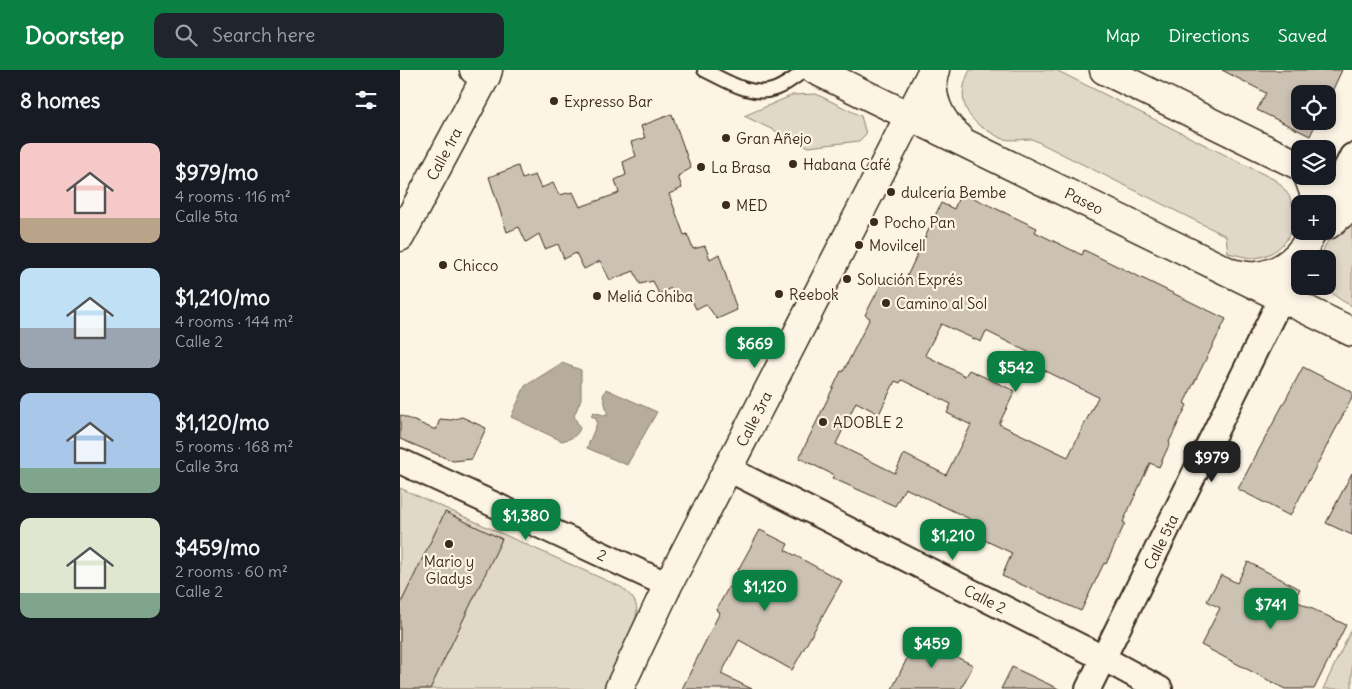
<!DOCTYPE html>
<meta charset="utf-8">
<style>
:root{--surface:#171b24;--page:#20242c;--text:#f1f3f6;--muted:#9ea1a6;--accent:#0b8043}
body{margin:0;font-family:Delius,sans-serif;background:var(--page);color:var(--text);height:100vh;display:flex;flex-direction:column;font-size:19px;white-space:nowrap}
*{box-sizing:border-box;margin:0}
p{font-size:16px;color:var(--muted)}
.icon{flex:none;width:28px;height:28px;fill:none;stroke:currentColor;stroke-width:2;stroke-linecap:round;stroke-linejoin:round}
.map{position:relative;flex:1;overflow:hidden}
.details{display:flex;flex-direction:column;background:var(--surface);width:400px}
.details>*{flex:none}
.tools{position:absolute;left:891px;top:15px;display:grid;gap:10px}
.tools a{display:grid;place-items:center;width:45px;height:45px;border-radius:10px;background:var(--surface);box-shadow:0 2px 8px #0003;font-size:25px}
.price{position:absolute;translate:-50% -42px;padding:0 11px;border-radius:10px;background:var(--accent);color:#fff;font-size:16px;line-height:32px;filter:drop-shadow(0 1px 2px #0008)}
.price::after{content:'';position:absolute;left:50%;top:30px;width:15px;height:11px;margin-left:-8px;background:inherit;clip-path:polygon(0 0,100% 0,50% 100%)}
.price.current{background:#222;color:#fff}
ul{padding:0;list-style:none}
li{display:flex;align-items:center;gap:15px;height:125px;padding:0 20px}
li span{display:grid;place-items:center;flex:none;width:140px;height:100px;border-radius:10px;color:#555}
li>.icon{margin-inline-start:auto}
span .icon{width:60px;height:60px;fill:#fffc;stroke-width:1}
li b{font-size:21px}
h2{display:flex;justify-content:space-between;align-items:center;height:60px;padding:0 20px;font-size:21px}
header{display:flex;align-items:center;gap:30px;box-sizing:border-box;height:70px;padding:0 25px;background:var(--accent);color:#fff}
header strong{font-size:24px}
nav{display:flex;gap:28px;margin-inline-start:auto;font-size:18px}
.search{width:350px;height:45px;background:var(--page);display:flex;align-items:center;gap:12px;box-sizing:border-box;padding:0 18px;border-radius:10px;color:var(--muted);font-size:19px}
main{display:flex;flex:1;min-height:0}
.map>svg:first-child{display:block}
</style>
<header>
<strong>Doorstep</strong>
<div class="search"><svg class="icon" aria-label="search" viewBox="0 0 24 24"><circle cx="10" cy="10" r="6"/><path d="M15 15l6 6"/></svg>Search here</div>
<nav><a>Map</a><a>Directions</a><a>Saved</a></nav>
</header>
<main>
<section class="details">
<h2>8 homes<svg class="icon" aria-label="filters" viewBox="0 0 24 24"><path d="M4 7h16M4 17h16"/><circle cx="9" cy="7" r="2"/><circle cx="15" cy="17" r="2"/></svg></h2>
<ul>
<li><span style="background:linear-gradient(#f6c9c9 75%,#b9a48a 0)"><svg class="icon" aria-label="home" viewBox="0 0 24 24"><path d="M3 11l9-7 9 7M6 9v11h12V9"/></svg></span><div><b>$979/mo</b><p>4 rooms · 116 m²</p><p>Calle 5ta</p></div></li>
<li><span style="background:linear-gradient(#bfe0f5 60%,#9aa5b1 0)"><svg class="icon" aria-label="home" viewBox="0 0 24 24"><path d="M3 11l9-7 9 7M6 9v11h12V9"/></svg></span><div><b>$1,210/mo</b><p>4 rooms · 144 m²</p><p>Calle 2</p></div></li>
<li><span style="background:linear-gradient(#a9c7e8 75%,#7fa58c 0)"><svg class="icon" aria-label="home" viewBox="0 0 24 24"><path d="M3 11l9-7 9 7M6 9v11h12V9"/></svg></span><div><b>$1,120/mo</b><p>5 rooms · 168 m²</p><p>Calle 3ra</p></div></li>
<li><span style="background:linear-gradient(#dfe7d0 75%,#7fa58c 0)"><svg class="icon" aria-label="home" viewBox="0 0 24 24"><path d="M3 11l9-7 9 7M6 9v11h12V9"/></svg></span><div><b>$459/mo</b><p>2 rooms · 60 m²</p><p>Calle 2</p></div></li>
</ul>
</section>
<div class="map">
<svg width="952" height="619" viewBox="0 0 952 619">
<rect width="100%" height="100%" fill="#fcf5e5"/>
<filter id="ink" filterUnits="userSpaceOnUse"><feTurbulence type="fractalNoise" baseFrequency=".02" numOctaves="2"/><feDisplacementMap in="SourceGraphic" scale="10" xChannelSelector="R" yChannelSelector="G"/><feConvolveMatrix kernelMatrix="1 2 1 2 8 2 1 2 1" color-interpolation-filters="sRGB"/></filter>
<g filter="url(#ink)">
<g fill="#e0d8c8" stroke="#8e8173">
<path d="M570,0h86l221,111c6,7 13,13 15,23 8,25 -10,51 -37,54 -9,0 -18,-3 -27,-5l-2,-17 -194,-97c-9,0 -20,2 -28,0 -5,-1 -10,-5 -14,-7 -26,-13 -34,-36 -20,-62z"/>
<path d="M416,24l45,22 5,18 -7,7 -50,6 -65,-31 49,-21z"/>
<path d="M952,154v82c-10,-5 -19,-10 -26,-20l2,-27h-7c3,-19 14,-28 31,-35z"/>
<path d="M0,418l221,99c12,10 18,15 15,31l-31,71h-205z"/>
<path d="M952,558v61h-29z"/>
</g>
<g fill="#b7ad9e" stroke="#85796b">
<path d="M162,293l19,7v29l-7,17 6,12c-3,9 -10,11 -18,13l-51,-24 14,-31z"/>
<path d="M206,319l51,23 -30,53 -40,-17 10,-25 -1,-5 -5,-2 2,-4 14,4v-5l-4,-15z"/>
</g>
<g fill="#ccc2b3" stroke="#3b2a1e" fill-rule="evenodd">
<path d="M822,0h120l-14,30v-6h-28v27h17l-7,15 -53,-26 9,-17z"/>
<path d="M272,44l19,54 -13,8 4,12 -13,6 15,41 3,-1 6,15 12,-3 5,13 9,-5 18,56 -20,9 -11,-15 -10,5 -7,-15 -12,7 -6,-13 -12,6 -6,-13 -13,3 -6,-13 -24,9 -10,-19 -16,8 -8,-16 -12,6 -6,-15 -13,5 -6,-15 -13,8 -7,-15 -12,5 -18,-55 29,-11 4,13 13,-4 6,13 12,-5 6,12 14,-3 7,15 39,-14 -4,-13 11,-5 -3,-13 13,-6 -5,-14 14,-4 -4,-12z"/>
<path d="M561,122l76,36 -2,4 47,23 2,-5 142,69 -42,84 3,2 -18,37 1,1 -11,24 -9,-4 -27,59 2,1 -19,41 -2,-1 -23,48 -79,-35 10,-23 -45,-21 5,-12 -67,-32 -10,18 -63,-28 2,-3 -35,-17 33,-68 9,-19 2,1 27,-54 -5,-3 20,-38 18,8 38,-82 13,6zM541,254l40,18 5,-11 44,22 -4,8 72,36 -30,60 -69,-33 16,-33 -46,-21 -4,6 -40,-21zM502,310l49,24 -4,9 24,12 -25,50 -42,-21 -9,19 -59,-29 20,-42 23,12 16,-33 5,2z"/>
<path d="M903,297l49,25v6l-62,118 -52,-27z"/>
<path d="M0,345l36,15 4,-11 11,1 11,-3 24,11 -14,31 -19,2 -53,-22z"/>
<path d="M952,403v62l-26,-12z"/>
<path d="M45,442l57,27 -72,150h-30v-84z"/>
<path d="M360,460l28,14 -3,6 57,31 -50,89 -53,-30 -18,34 31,15h-70l38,-77 -4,-2z"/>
<path d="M848,492l52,27 -6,11 52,25 -32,64h-29l-84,-44 19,-37 -13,-7 14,-26 16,8z"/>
<path d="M517,568l56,27 -12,24h-69z"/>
<path d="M612,597l47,22h-58z"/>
</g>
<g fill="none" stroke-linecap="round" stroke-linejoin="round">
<defs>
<path id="service" d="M304,0c21,10 47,28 71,19 11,-4 21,-12 30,-19"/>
<g id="minor">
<path d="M928,135l24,-49"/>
<path d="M0,391l268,124"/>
<path d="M328,399l375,189 57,31"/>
<path d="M688,619l212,-429"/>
</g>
<path id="tertiary" d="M0,167l86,-161"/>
<path id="secondary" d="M219,619l49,-104 265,-515"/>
<g id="primary">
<path d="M74,0l12,6 2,-6"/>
<path d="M415,0l537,262"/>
<path d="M535,0c-8,24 5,52 24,67"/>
<path d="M704,0l196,96"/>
<path d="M908,106l8,22v6"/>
<path d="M921,106l31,16"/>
<path d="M928,155l16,-13 8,-2"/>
<path d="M836,204c6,1 13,3 20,2 25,-2 48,-21 56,-45"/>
</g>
</defs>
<use href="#service" stroke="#3b2a1e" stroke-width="16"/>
<use href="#minor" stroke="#3b2a1e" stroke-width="28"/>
<use href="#tertiary" stroke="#3b2a1e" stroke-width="31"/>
<use href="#secondary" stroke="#3b2a1e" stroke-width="31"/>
<use href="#primary" stroke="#3b2a1e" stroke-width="31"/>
<use href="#service" stroke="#fcf5e5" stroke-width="12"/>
<use href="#minor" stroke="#fcf5e5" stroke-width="24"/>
<use href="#tertiary" stroke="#fcf5e5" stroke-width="28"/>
<use href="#secondary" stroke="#fcf5e5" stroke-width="28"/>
<use href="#primary" stroke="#fcf5e5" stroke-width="28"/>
</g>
</g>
<g fill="#3b2a1e" stroke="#fcf5e5" stroke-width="2">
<circle cx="154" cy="31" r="5"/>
<circle cx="326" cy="68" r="5"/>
<circle cx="393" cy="94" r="5"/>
<circle cx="301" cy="97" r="5"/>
<circle cx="491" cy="122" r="5"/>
<circle cx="326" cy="135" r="5"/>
<circle cx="474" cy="152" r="5"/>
<circle cx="459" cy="175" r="5"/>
<circle cx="43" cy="195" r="5"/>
<circle cx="447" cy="209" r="5"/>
<circle cx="379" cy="224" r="5"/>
<circle cx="197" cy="226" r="5"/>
<circle cx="486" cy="233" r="5"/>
<circle cx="423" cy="352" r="5"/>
<circle cx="49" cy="474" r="5"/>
</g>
<g text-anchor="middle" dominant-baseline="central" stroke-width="4.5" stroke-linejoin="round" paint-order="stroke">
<g font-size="15" fill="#3b2a1e" stroke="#fcf5e5" text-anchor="start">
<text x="164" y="31">Expresso Bar</text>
<text x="336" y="68">Gran Añejo</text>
<text x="403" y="94">Habana Café</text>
<text x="311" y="97">La Brasa</text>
<text x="501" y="122">dulcería Bembe</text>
<text x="336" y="135">MED</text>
<text x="484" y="152">Pocho Pan</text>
<text x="469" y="175">Movilcell</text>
<text x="53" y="195">Chicco</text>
<text x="457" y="209">Solución Exprés</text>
<text x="389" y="224">Reebok</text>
<text x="207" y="226">Meliá Cohiba</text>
<text x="496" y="233">Camino al Sol</text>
<text x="433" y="352">ADOBLE 2</text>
<text x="49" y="491" text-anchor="middle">Mario y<tspan x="49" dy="17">Gladys</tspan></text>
</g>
<g font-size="15" fill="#3b2a1e" stroke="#fcf5e5">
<text transform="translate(44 84) rotate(-62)">Calle 1ra</text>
<text transform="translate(684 131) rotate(26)">Paseo</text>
<text transform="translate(354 349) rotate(-63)">Calle 3ra</text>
<text transform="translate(761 472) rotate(-64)">Calle 5ta</text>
<text transform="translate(202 485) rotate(25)">2</text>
<text transform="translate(585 529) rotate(27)">Calle 2</text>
</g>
</g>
</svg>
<div class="tools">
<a><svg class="icon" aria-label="locate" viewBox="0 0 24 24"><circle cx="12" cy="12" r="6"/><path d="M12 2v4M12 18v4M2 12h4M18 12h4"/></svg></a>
<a><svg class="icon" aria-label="layers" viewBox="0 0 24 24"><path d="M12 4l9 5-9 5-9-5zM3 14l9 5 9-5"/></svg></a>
<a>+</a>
<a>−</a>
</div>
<b class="price" style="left:355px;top:299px">$669</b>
<b class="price" style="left:616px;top:323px">$542</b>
<b class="price current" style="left:812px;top:413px">$979</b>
<b class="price" style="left:126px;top:471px">$1,380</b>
<b class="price" style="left:553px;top:491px">$1,210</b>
<b class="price" style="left:365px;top:542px">$1,120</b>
<b class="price" style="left:871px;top:560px">$741</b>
<b class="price" style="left:532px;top:599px">$459</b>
</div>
</main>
